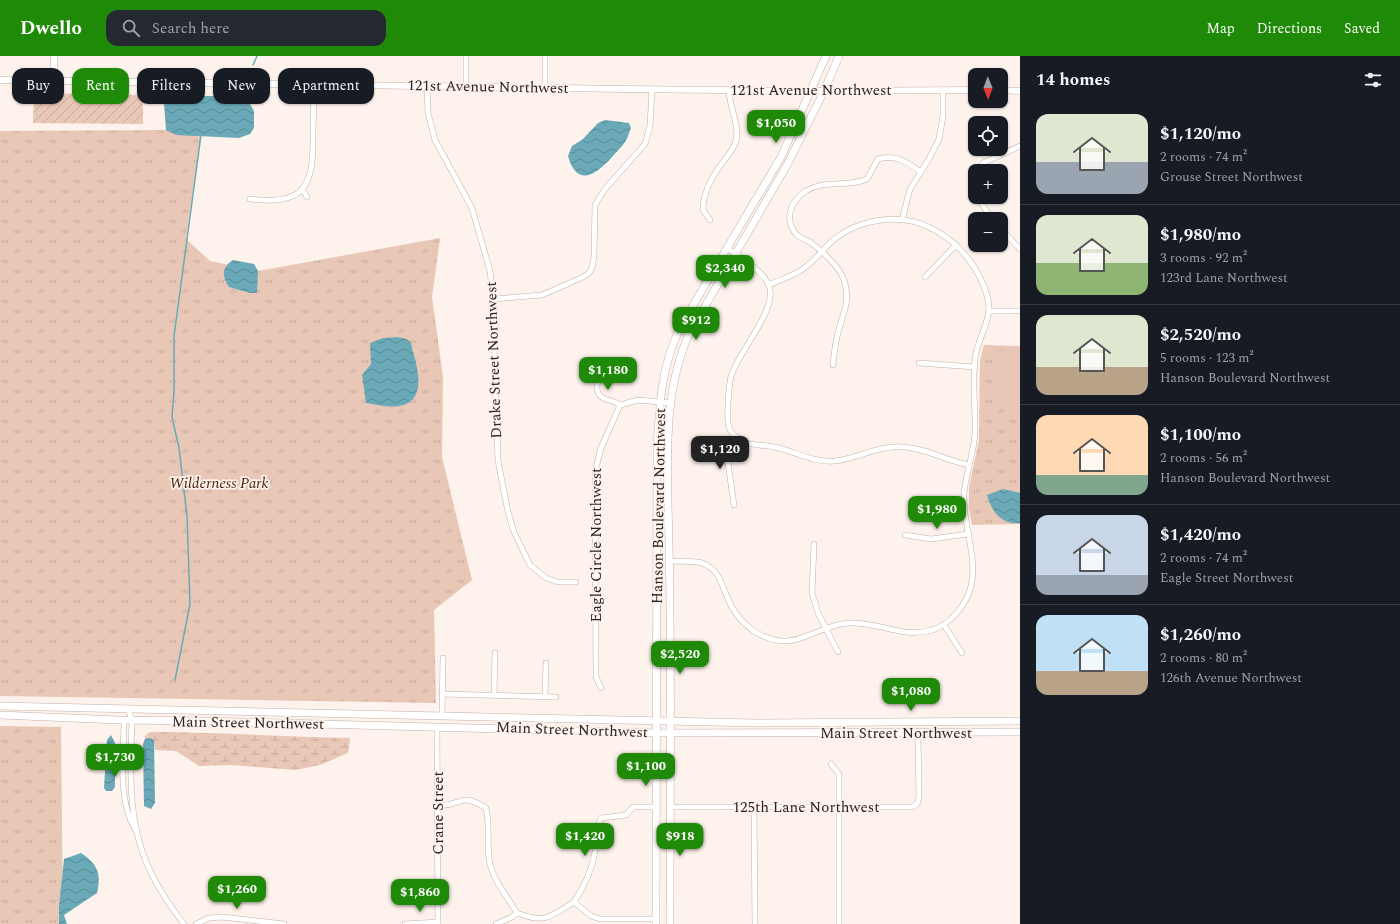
<!DOCTYPE html>
<meta charset="utf-8">
<style>
:root{--surface:#171b24;--page:#242831;--text:#f1f3f6;--muted:#9ea1a6;--line:#363941;--accent:#1f8a08}
body{margin:0;font-family:Spectral,serif;background:var(--page);color:var(--text);height:100vh;display:flex;flex-direction:column;font-size:15px;white-space:nowrap}
*{box-sizing:border-box;margin:0}
p{font-size:13px;color:var(--muted)}
.icon{flex:none;width:22px;height:22px;fill:none;stroke:currentColor;stroke-width:2;stroke-linecap:round;stroke-linejoin:round}
.map{position:relative;flex:1;overflow:hidden}
.panel{display:flex;flex-direction:column;background:var(--surface);width:380px}
.panel>*{flex:none}
.guide{position:absolute;left:12px;top:12px;width:380px;height:36px;display:flex;gap:8px}
.needle{width:26px;rotate:179deg}
.controls{position:absolute;left:968px;top:12px;display:grid;gap:8px}
.controls a{display:grid;place-items:center;width:40px;height:40px;border-radius:8px;background:var(--surface);box-shadow:0 1px 3px #0004;font-size:20px}
.price{position:absolute;translate:-50% -34px;padding:0 9px;border-radius:8px;background:var(--accent);color:#fff;font-size:13px;line-height:26px;filter:drop-shadow(0 1px 2px #0008)}
.price::after{content:'';position:absolute;left:50%;top:24px;width:12px;height:9px;margin-left:-6px;background:inherit;clip-path:polygon(0 0,100% 0,50% 100%)}
.price.active{background:#222;color:#fff}
ul{padding:0;list-style:none}
li{display:flex;align-items:center;gap:12px;height:100px;padding:0 16px}
li+li{border-top:1px solid var(--line)}
li span{display:grid;place-items:center;flex:none;width:112px;height:80px;border-radius:12px;color:#555}
li>.icon{margin-inline-start:auto}
span .icon{width:48px;height:48px;fill:#fffc;stroke-width:1}
li b{font-size:17px}
h2{display:flex;justify-content:space-between;align-items:center;height:48px;padding:0 16px;font-size:17px}
.pill{padding:0 14px;border-radius:12px;background:var(--surface);box-shadow:0 1px 3px #0004;font-size:14px;line-height:36px}
.pill.active{background:var(--accent);color:#fff}
header{display:flex;align-items:center;gap:24px;box-sizing:border-box;height:56px;padding:0 20px;background:var(--accent);color:#fff}
header strong{font-size:19px}
nav{display:flex;gap:22px;margin-inline-start:auto;font-size:14px}
.search{width:280px;height:36px;background:var(--page);display:flex;align-items:center;gap:10px;box-sizing:border-box;padding:0 14px;border-radius:12px;color:var(--muted);font-size:15px}
main{display:flex;flex:1;min-height:0}
.map>svg:first-child{display:block}
</style>
<header>
<strong>Dwello</strong>
<div class="search"><svg class="icon" aria-label="search" viewBox="0 0 24 24"><circle cx="10" cy="10" r="6"/><path d="M15 15l6 6"/></svg>Search here</div>
<nav><a>Map</a><a>Directions</a><a>Saved</a></nav>
</header>
<main>
<div class="map">
<svg width="1020" height="868" viewBox="0 0 1020 868">
<defs>
<pattern id="wetland-marsh" width="20" height="14" patternUnits="userSpaceOnUse"><rect width="20" height="14" fill="#e8c7b6"/><path d="M1 5h8M5 5V1M11 12h8M15 12V8" fill="none" stroke="#c7ab9c"/></pattern>
<pattern id="park-tufts" width="24" height="20" patternUnits="userSpaceOnUse"><rect width="24" height="20" fill="#e8c7b6"/><path d="M3 7l-1-3M5 7V3M7 7l1-3M15 17l-1-3M17 17v-4M19 17l1-3" fill="none" stroke="#c7ab9c"/></pattern>
<pattern id="garden-furrows" width="10" height="10" patternUnits="userSpaceOnUse"><rect width="10" height="10" fill="#e8c7b6"/><path d="M-1 1l2-2M0 10L10 0M9 11l2-2" fill="none" stroke="#c7ab9c"/></pattern>
<pattern id="water-waves" width="16" height="10" patternUnits="userSpaceOnUse"><rect width="16" height="10" fill="#6aaab8"/><path d="M0 5q4-4 8 0t8 0" fill="none" stroke="#578a95"/></pattern>
</defs>
<rect width="100%" height="100%" fill="#fef2ec"/>
<path fill="url(#wetland-marsh)" d="M150,676c67,0 134,5 200,6l-2,15 -28,12 -25,5 -64,-5 -32,1 -23,-15 -21,-1 -1,-10 -9,-1v-3z"/>
<g fill="url(#park-tufts)">
<path d="M166,74l35,6 -15,103 24,22 48,10 182,-33 -8,59 11,80 -1,80 30,123 -38,30 2,93 -436,-7v-565z"/>
<path d="M984,289l36,1v178l-48,1 -3,-16v-22l10,-47 1,-80z"/>
<path d="M0,670l61,1 2,197h-63z"/>
</g>
<path fill="url(#garden-furrows)" d="M34,37l109,2v29l-110,-1z"/>
<path fill="#e8c7b6" d="M1006,294h14v52l-14,3h-11l-1,-51 4,-3z"/>
<g fill="url(#water-waves)">
<path d="M170,40h59l14,3 7,5 4,7v17l-4,6 -11,4 -63,-3 -10,-5 -2,-27z"/>
<path d="M605,64l24,3 2,5c-2,4 -3,10 -6,14 -3,5 -9,10 -13,15 -16,18 -35,31 -44,-1l4,-10 11,-7 15,-16z"/>
<path d="M233,204l21,4 4,7 -1,22h-7l-21,-6c-7,-11 -8,-19 4,-27z"/>
<path d="M397,281c4,1 9,1 12,4 3,2 3,7 4,11 4,13 12,42 -5,51 -13,7 -28,2 -42,0l-4,-28 9,-11 -1,-21 13,-5z"/>
<path d="M1003,433l17,4v30c-19,2 -28,-11 -33,-28z"/>
<path d="M111,679l4,8v44l-3,4h-6l-2,-3 3,-48z"/>
<path d="M150,682l4,2 1,63 -4,6 -7,-3 -1,-62 2,-5z"/>
<path d="M81,797c16,11 21,20 16,40l-33,22 3,9h-8v-18l5,-47z"/>
</g>
<g fill="none" stroke-linecap="round" stroke-linejoin="round">
<g stroke="#6aaab8" stroke-width="1.5">
<path d="M253,9l4,-9"/>
<path d="M175,624l15,-76 -3,-88 -8,-68 -7,-31 2,-26v-55l27,-201"/>
</g>
<defs>
<g id="minor">
<path d="M466,0v31"/>
<path d="M545,0v31"/>
<path d="M427,30l1,27 7,27 37,68 18,63 6,55 -2,21 4,114 10,51 6,20 16,33 16,13 12,4h18"/>
<path d="M977,115l6,-8 37,-17"/>
<path d="M975,121v13"/>
<path d="M302,133l5,8"/>
<path d="M978,141l13,22"/>
<path d="M250,143c52,6 63,-9 63,-59 0,-19 1,-37 1,-56"/>
<path d="M710,164l-7,-10c0,-17 10,-35 20,-48 5,-7 10,-12 13,-21 4,-16 -7,-34 -7,-51"/>
<path d="M902,164l8,-31 19,-30 10,-20 4,-23v-26"/>
<path d="M1001,173l19,20"/>
<path d="M727,192c14,10 32,20 41,35 13,23 -30,69 -37,93 -2,9 -5,43 -2,51 1,5 10,13 14,15 12,4 25,3 36,6 19,5 36,15 56,13 20,-2 38,-13 58,-14 28,-2 50,13 76,18"/>
<path d="M925,221l31,-32"/>
<path d="M494,243l48,-4 39,-17 8,-5 3,-5 2,-11 1,-52 10,-16 40,-45 5,-18 2,-37"/>
<path d="M989,255h31"/>
<path d="M919,307l56,4"/>
<path d="M833,309c1,-10 2,-22 5,-32 5,-21 13,-31 6,-53 -4,-13 -23,-30 -34,-38 -4,-2 -10,-4 -13,-7 -14,-15 -6,-35 9,-44 19,-12 42,-3 61,-12l11,-20c18,-5 29,3 43,13"/>
<path d="M605,313c-7,9 -14,23 0,30 6,2 10,2 15,6l18,-5 32,3"/>
<path d="M734,449l-6,-42 10,-25"/>
<path d="M905,479l26,4 37,-5"/>
<path d="M814,488l-2,49 6,20 20,39"/>
<path d="M669,505c11,1 23,-1 33,2 22,8 21,33 33,49 6,9 15,17 24,22 37,20 56,-9 90,-11 28,-2 54,16 83,7 18,-5 35,-26 39,-44 7,-30 -9,-63 -7,-93 2,-21 10,-40 11,-60 1,-24 -4,-57 1,-80 4,-18 16,-35 12,-54 -8,-31 -29,-57 -57,-71 -32,-16 -75,-9 -101,15 -9,9 -17,19 -27,26 -10,7 -23,11 -34,16"/>
<path d="M944,569l18,28"/>
<path d="M601,632l-5,-11 -1,-205 6,-24 19,-43"/>
<path d="M442,638l114,3"/>
<path d="M494,639l1,-42"/>
<path d="M545,640l1,-33"/>
<path d="M128,653l4,11c-3,87 -4,133 52,204"/>
<path d="M442,659l1,-57"/>
<path d="M124,664c0,34 -7,79 11,109"/>
<path d="M437,671l1,197"/>
<path d="M831,708l8,10v150"/>
<path d="M438,750c26,-1 22,-14 48,2 4,17 1,33 3,50 2,20 18,38 28,55"/>
<path d="M671,751h241l5,-3 2,-6 -1,-65"/>
<path d="M754,751l1,117"/>
<path d="M574,846c10,-15 18,-32 21,-50 2,-12 0,-24 6,-34l25,-3 7,-8h23"/>
<path d="M196,868l13,-6 13,-1 62,7"/>
<path d="M405,868l33,-2"/>
<path d="M496,868l16,-7 5,-4c28,11 33,4 57,-11l17,14 9,3h56"/>
</g>
<g id="tertiary">
<path d="M54,0v24"/>
<path d="M0,24l624,9 178,2 173,-1"/>
<path d="M1001,34l19,1"/>
</g>
<g id="secondary">
<path d="M0,650l756,17 264,-2"/>
<path d="M0,659l118,5 86,1 452,12 364,-1"/>
<path d="M656,868l1,-473c2,-44 4,-87 25,-127l99,-167 45,-101"/>
<path d="M670,868c0,-103 1,-206 0,-308 0,-38 -1,-75 -2,-112 -1,-58 -3,-116 21,-170l98,-169 37,-74 15,-35"/>
</g>
</defs>
<use href="#minor" stroke="#c2b0a7" stroke-width="6"/>
<use href="#tertiary" stroke="#c2b0a7" stroke-width="7"/>
<use href="#secondary" stroke="#c2b0a7" stroke-width="8"/>
<use href="#minor" stroke="#fff" stroke-width="5"/>
<use href="#tertiary" stroke="#fff" stroke-width="6"/>
<use href="#secondary" stroke="#fff" stroke-width="7"/>
</g>
<g text-anchor="middle" dominant-baseline="central" stroke-width="3.5" stroke-linejoin="round" paint-order="stroke">
<g font-size="15" fill="#29221f" stroke="#fef2ec">
<text transform="translate(488 31) rotate(1)">121st Avenue Northwest</text>
<text x="811" y="34">121st Avenue Northwest</text>
<text transform="translate(494 304) rotate(-92)">Drake Street Northwest</text>
<text transform="translate(659 450) rotate(-89)">Hanson Boulevard Northwest</text>
<text transform="translate(596 489) rotate(-90)">Eagle Circle Northwest</text>
<text transform="translate(248 667) rotate(1)">Main Street Northwest</text>
<text transform="translate(572 674) rotate(2)">Main Street Northwest</text>
<text x="896" y="677">Main Street Northwest</text>
<text x="806" y="751">125th Lane Northwest</text>
<text transform="translate(438 757) rotate(-90)">Crane Street</text>
</g>
<g font-size="15" font-style="italic" fill="#481b00" stroke="#fef2ec">
<text x="219" y="427">Wilderness Park</text>
</g>
</g>
</svg>
<div class="controls">
<a><svg class="needle" viewBox="-14 -14 28 28"><path d="M0-13l5 13h-10z" fill="#e53935"/><path d="M0 13l5-13h-10z" fill="#9ea1a6"/></svg></a>
<a><svg class="icon" aria-label="locate" viewBox="0 0 24 24"><circle cx="12" cy="12" r="6"/><path d="M12 2v4M12 18v4M2 12h4M18 12h4"/></svg></a>
<a>+</a>
<a>−</a>
</div>
<b class="price" style="left:776px;top:88px">$1,050</b>
<b class="price" style="left:725px;top:233px">$2,340</b>
<b class="price" style="left:696px;top:285px">$912</b>
<b class="price" style="left:608px;top:335px">$1,180</b>
<b class="price active" style="left:720px;top:414px">$1,120</b>
<b class="price" style="left:937px;top:474px">$1,980</b>
<b class="price" style="left:680px;top:619px">$2,520</b>
<b class="price" style="left:911px;top:656px">$1,080</b>
<b class="price" style="left:115px;top:722px">$1,730</b>
<b class="price" style="left:646px;top:731px">$1,100</b>
<b class="price" style="left:585px;top:801px">$1,420</b>
<b class="price" style="left:680px;top:801px">$918</b>
<b class="price" style="left:237px;top:854px">$1,260</b>
<b class="price" style="left:420px;top:857px">$1,860</b>
<div class="guide">
<a class="pill">Buy</a>
<a class="pill active">Rent</a>
<a class="pill">Filters</a>
<a class="pill">New</a>
<a class="pill">Apartment</a>
</div>
</div>
<section class="panel">
<h2>14 homes<svg class="icon" aria-label="filters" viewBox="0 0 24 24"><path d="M4 7h16M4 17h16"/><circle cx="9" cy="7" r="2"/><circle cx="15" cy="17" r="2"/></svg></h2>
<ul>
<li><span style="background:linear-gradient(#dfe7d0 60%,#9aa5b1 0)"><svg class="icon" aria-label="home" viewBox="0 0 24 24"><path d="M3 11l9-7 9 7M6 9v11h12V9"/></svg></span><div><b>$1,120/mo</b><p>2 rooms · 74 m²</p><p>Grouse Street Northwest</p></div></li>
<li><span style="background:linear-gradient(#dfe7d0 60%,#8fb573 0)"><svg class="icon" aria-label="home" viewBox="0 0 24 24"><path d="M3 11l9-7 9 7M6 9v11h12V9"/></svg></span><div><b>$1,980/mo</b><p>3 rooms · 92 m²</p><p>123rd Lane Northwest</p></div></li>
<li><span style="background:linear-gradient(#dfe7d0 65%,#b9a48a 0)"><svg class="icon" aria-label="home" viewBox="0 0 24 24"><path d="M3 11l9-7 9 7M6 9v11h12V9"/></svg></span><div><b>$2,520/mo</b><p>5 rooms · 123 m²</p><p>Hanson Boulevard Northwest</p></div></li>
<li><span style="background:linear-gradient(#ffd9b3 75%,#7fa58c 0)"><svg class="icon" aria-label="home" viewBox="0 0 24 24"><path d="M3 11l9-7 9 7M6 9v11h12V9"/></svg></span><div><b>$1,100/mo</b><p>2 rooms · 56 m²</p><p>Hanson Boulevard Northwest</p></div></li>
<li><span style="background:linear-gradient(#c9d6e8 75%,#9aa5b1 0)"><svg class="icon" aria-label="home" viewBox="0 0 24 24"><path d="M3 11l9-7 9 7M6 9v11h12V9"/></svg></span><div><b>$1,420/mo</b><p>2 rooms · 74 m²</p><p>Eagle Street Northwest</p></div></li>
<li><span style="background:linear-gradient(#bfe0f5 70%,#b9a48a 0)"><svg class="icon" aria-label="home" viewBox="0 0 24 24"><path d="M3 11l9-7 9 7M6 9v11h12V9"/></svg></span><div><b>$1,260/mo</b><p>2 rooms · 80 m²</p><p>126th Avenue Northwest</p></div></li>
</ul>
</section>
</main>
